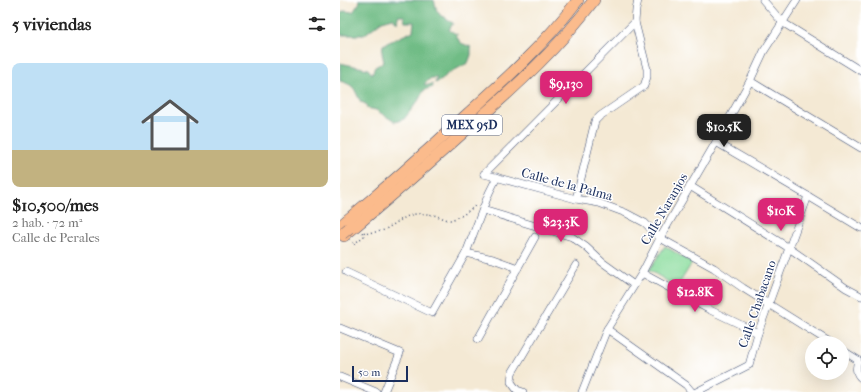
<!DOCTYPE html>
<html lang="es">
<meta charset="utf-8">
<style>
:root{--surface:#fff;--page:#f2f2f2;--text:#222;--muted:#767676;--accent:#db2777}
body{margin:0;font-family:"IM FELL French Canon",serif;background:var(--page);color:var(--text);height:100vh;display:flex;flex-direction:column;font-size:15px;white-space:nowrap}
*{box-sizing:border-box;margin:0}
p{font-size:13px;color:var(--muted)}
.icon{flex:none;width:22px;height:22px;fill:none;stroke:currentColor;stroke-width:2;stroke-linecap:round;stroke-linejoin:round}
.map{position:relative;flex:1;overflow:hidden}
.panel{display:flex;flex-direction:column;background:var(--surface);width:340px}
.panel>*{flex:none}
.controls{position:absolute;left:465px;top:336px;display:grid;gap:8px}
.controls a{display:grid;place-items:center;width:44px;height:44px;border-radius:50%;background:var(--surface);box-shadow:0 4px 16px #0002;font-size:20px}
.scale{position:absolute;left:12px;bottom:10px;width:56px;box-sizing:border-box;padding-left:4px;border:2px solid #1b2f5e;border-top:0;font-size:11px;line-height:14px;white-space:nowrap;color:#1b2f5e;-webkit-text-stroke:3px #fff;paint-order:stroke}
.price{position:absolute;translate:-50% -34px;padding:0 9px;border-radius:8px;background:var(--accent);color:#fff;font-size:13px;line-height:26px;filter:drop-shadow(0 1px 2px #0008)}
.price::after{content:'';position:absolute;left:50%;top:24px;width:12px;height:9px;margin-left:-6px;background:inherit;clip-path:polygon(0 0,100% 0,50% 100%)}
.price.current{background:#222;color:#fff}
ul{padding:0;list-style:none}
li{display:grid;align-content:center;gap:8px;height:212px;padding:0 12px}
li span{display:grid;place-items:center;height:124px;border-radius:8px;color:#555}
li>.icon{margin-inline-start:auto}
span .icon{width:72px;height:72px;fill:#fffc;stroke-width:1}
li b{font-size:17px}
h2{display:flex;justify-content:space-between;align-items:center;height:48px;padding:0 12px;font-size:17px}
main{display:flex;flex:1;min-height:0}
.map>svg:first-child{display:block}
</style>
<main>
<section class="panel">
<h2>5 viviendas<svg class="icon" aria-label="filters" viewBox="0 0 24 24"><path d="M4 7h16M4 17h16"/><circle cx="9" cy="7" r="2"/><circle cx="15" cy="17" r="2"/></svg></h2>
<ul>
<li><span style="background:linear-gradient(#bfe0f5 70%,#c2b280 0)"><svg class="icon" aria-label="home" viewBox="0 0 24 24"><path d="M3 11l9-7 9 7M6 9v11h12V9"/></svg></span><div><b>$10,500/mes</b><p>2 hab. · 72 m²</p><p>Calle de Perales</p></div></li>
</ul>
</section>
<div class="map">
<svg width="521" height="392" viewBox="0 0 521 392">
<rect width="100%" height="100%" fill="#fff"/>
<filter id="ink" filterUnits="userSpaceOnUse"><feTurbulence type="fractalNoise" baseFrequency=".025" numOctaves="2"/><feDisplacementMap in="SourceGraphic" scale="8" xChannelSelector="R" yChannelSelector="G"/><feConvolveMatrix kernelMatrix="1 2 1 2 8 2 1 2 1" color-interpolation-filters="sRGB"/></filter>
<filter id="wash" filterUnits="userSpaceOnUse"><feTurbulence type="fractalNoise" baseFrequency=".012" numOctaves="4" result="noise"/><feDisplacementMap in="SourceGraphic" scale="16" xChannelSelector="R" yChannelSelector="G"/><feGaussianBlur stdDeviation="0.9" result="paint"/><feColorMatrix in="noise" values="0 0 0 0 0 0 0 0 0 0 0 0 0 0 0 0 0 1.4 0 .05"/><feComposite in="paint" operator="in"/></filter>
<g filter="url(#wash)">
<rect width="100%" height="100%" fill="#f4e9d4"/>
<path fill="#8bdd9e" stroke="#53867e" d="M325,246l27,17 -15,24 -28,-17z"/>
<path fill="#70bc85" stroke="#467672" d="M18,0h76l3,11 4,5 4,1 2,3 6,3 -4,7 9,5 -2,1 5,7 10,4v8l-3,8 -21,11 -5,6 -7,3 2,-5h-6l-6,5v3l7,-2 1,3 -9,3 -6,11 -14,18 -9,3 -19,-12 -9,-2 -1,-4 -5,-2c-8,-13 -4,-16 -21,-21v-18l28,6 4,5 3,-7 9,-5 -2,-9 1,-8 30,-14 1,-9h-9l-1,-6h-6l-1,7 -4,-5 -11,3 -18,14h-24v-21l4,-3 9,1 7,-10z"/>
</g>
<g filter="url(#ink)">
<g fill="none" stroke-linecap="round" stroke-linejoin="round">
<defs>
<g id="minor">
<path d="M423,0l19,22 79,49"/>
<path d="M410,81l111,67"/>
<path d="M376,142l92,54 53,32"/>
<path d="M144,174l92,25 23,4 27,10 19,10 15,15 54,30 29,20 88,55"/>
<path d="M144,174l151,-152"/>
<path d="M350,186l99,62 57,40 15,8"/>
<path d="M236,199l19,-78 5,-5 44,-30 3,-9v-8l-12,-47 1,-12 2,-10"/>
<path d="M143,210l89,27 14,10 16,15 32,23"/>
<path d="M126,253l27,6 25,9"/>
<path d="M6,272l86,41 34,-60 23,-60 8,-16"/>
<path d="M302,273l66,36 50,24"/>
<path d="M0,328l60,25 -16,39"/>
<path d="M267,329l79,56 6,7"/>
<path d="M138,339l57,-102"/>
<path d="M502,350l16,10c-2,7 -3,13 3,18"/>
<path d="M0,377l36,15"/>
<path d="M183,392l-6,-2 -6,-8 1,-9 64,-108"/>
<path d="M242,392l25,-63 35,-56 18,-35 56,-96 34,-61 14,-30 33,-51"/>
<path d="M356,392l53,-27 9,-32 50,-137"/>
</g>
<g id="highway">
<path d="M0,226c42,-35 83,-71 123,-108 41,-37 82,-74 115,-118"/>
<path d="M4,236c44,-37 88,-75 131,-114 43,-37 85,-76 119,-122"/>
</g>
</defs>
<use href="#minor" stroke="#3c4b70" stroke-width="8"/>
<use href="#highway" stroke="#3c4b70" stroke-width="12"/>
<g stroke="#3c4b70" stroke-width="1.5" stroke-dasharray="1 3" stroke-linecap="butt">
<path d="M24,232l2,2c5,-3 12,-1 18,-4 19,-10 24,-20 49,-15 6,1 12,5 18,5l12,-5 13,-10"/>
<path d="M14,244l10,-8 -2,-4"/>
</g>
<use href="#minor" stroke="#fff" stroke-width="7"/>
<use href="#highway" stroke="#fbbb8c" stroke-width="11"/>
<defs>
<path id="highway-bridge" d="M2,234l7,-6"/>
</defs>
<use href="#highway-bridge" stroke="#3c4b70" stroke-width="12" stroke-linecap="butt"/>
<path stroke="#3c4b70" stroke-width="1.5" stroke-dasharray="1 3" stroke-linecap="butt" d="M10,239l4,5"/>
<use href="#highway-bridge" stroke="#fbbb8c" stroke-width="11"/>
</g>
</g>
<g text-anchor="middle" dominant-baseline="central" stroke-width="3" stroke-linejoin="round" paint-order="stroke">
<rect fill="#fff" stroke="#5f6d8e" stroke-width="1" x="102" y="115" width="60" height="20" rx="3"/>
<g font-size="12" font-weight="bold" fill="#1b2f5e">
<text x="132" y="125">MEX 95D</text>
</g>
<g font-size="13" fill="#1b2f5e" stroke="#fff">
<text transform="translate(227 184) rotate(15)">Calle de la Palma</text>
<text transform="translate(324 209) rotate(-60)">Calle Naranjos</text>
<text transform="translate(417 304) rotate(-71)">Calle Chabacano</text>
</g>
</g>
</svg>
<div class="controls">
<a><svg class="icon" aria-label="locate" viewBox="0 0 24 24"><circle cx="12" cy="12" r="6"/><path d="M12 2v4M12 18v4M2 12h4M18 12h4"/></svg></a>
</div>
<div class="scale">50 m</div>
<b class="price" style="left:226px;top:105px">$9,130</b>
<b class="price current" style="left:384px;top:148px">$10.5K</b>
<b class="price" style="left:441px;top:232px">$10K</b>
<b class="price" style="left:221px;top:243px">$23.3K</b>
<b class="price" style="left:355px;top:313px">$12.8K</b>
</div>
</main>
